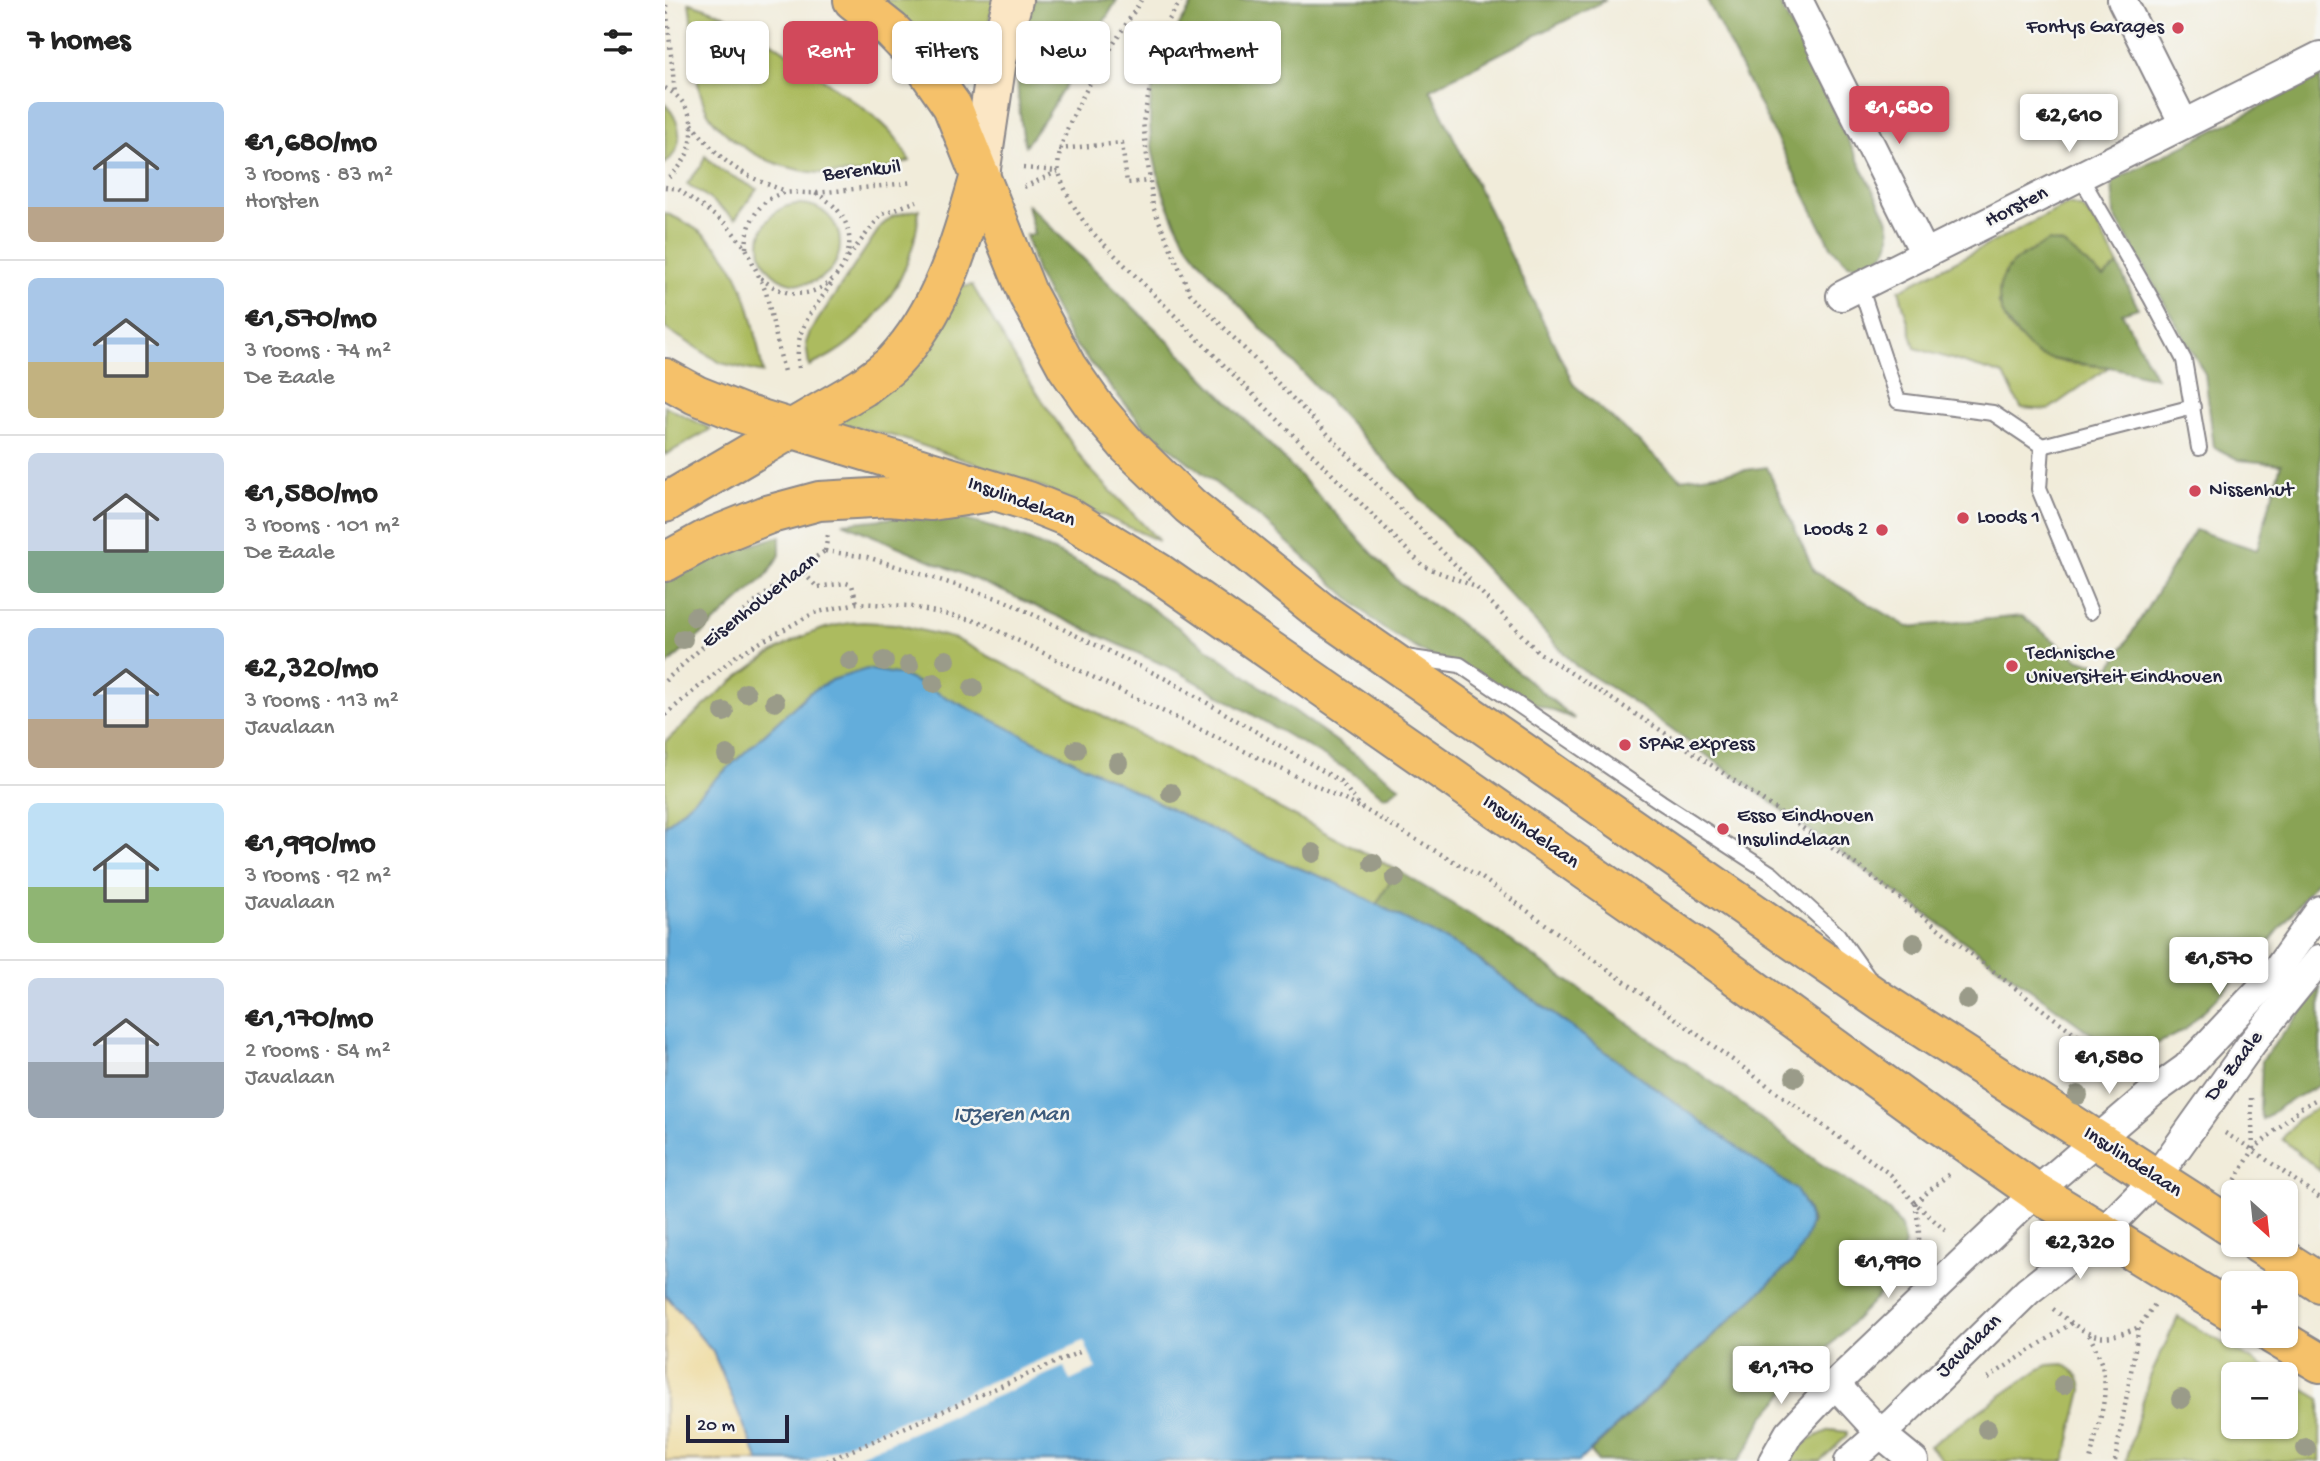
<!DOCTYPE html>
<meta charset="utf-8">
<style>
:root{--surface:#fff;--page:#f2f2f2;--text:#222;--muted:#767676;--line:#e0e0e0;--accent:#d1495b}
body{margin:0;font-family:"Gochi Hand",sans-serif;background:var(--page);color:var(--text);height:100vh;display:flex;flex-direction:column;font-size:26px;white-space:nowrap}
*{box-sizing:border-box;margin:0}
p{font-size:23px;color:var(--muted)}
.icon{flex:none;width:38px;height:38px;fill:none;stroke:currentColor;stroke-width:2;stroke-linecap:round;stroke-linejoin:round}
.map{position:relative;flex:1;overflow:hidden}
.panel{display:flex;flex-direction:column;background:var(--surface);width:665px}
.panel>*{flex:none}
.banner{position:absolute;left:21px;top:21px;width:665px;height:63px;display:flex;gap:14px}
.needle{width:46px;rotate:153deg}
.controls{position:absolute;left:1556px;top:1180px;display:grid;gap:14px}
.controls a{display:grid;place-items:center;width:77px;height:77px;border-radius:10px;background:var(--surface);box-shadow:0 2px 5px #0004;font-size:35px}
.scale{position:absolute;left:21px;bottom:18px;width:103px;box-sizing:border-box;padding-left:7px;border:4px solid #22223b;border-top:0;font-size:19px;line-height:24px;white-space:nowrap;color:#22223b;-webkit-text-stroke:5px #f6f6f2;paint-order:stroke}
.price{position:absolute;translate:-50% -60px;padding:0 16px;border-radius:7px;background:#fff;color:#222;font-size:23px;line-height:46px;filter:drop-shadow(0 2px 4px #0008)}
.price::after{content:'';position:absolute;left:50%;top:42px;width:21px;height:16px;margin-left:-10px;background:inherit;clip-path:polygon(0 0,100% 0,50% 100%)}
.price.current{background:var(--accent);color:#fff}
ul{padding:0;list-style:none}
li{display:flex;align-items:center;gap:21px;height:175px;padding:0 28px}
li+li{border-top:2px solid var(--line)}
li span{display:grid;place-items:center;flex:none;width:196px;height:140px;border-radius:10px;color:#555}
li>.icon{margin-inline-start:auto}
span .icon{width:84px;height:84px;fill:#fffc;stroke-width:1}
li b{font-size:30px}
h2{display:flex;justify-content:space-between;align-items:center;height:84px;padding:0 28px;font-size:30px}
.tag{padding:0 24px;border-radius:10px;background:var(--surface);box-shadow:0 2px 5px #0004;font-size:24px;line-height:63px}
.tag.current{background:var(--accent);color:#fff}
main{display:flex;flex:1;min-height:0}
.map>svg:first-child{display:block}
</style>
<main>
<section class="panel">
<h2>7 homes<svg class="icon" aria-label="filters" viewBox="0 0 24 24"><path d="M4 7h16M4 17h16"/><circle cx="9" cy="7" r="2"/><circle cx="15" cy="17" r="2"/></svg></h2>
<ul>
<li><span style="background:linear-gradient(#a9c7e8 75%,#b9a48a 0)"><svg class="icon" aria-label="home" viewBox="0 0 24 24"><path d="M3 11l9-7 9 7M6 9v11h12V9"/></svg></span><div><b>€1,680/mo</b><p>3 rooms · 83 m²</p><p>Horsten</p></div></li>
<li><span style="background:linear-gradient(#a9c7e8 60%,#c2b280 0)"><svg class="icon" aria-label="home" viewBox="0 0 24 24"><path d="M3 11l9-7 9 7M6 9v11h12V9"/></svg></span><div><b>€1,570/mo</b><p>3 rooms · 74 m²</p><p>De Zaale</p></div></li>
<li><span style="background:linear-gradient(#c9d6e8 70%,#7fa58c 0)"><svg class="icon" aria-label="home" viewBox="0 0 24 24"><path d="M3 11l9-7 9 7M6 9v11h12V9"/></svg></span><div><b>€1,580/mo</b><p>3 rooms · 101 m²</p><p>De Zaale</p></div></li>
<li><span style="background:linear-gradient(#a9c7e8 65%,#b9a48a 0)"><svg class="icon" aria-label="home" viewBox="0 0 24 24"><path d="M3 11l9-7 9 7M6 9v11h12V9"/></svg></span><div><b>€2,320/mo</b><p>3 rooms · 113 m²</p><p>Javalaan</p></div></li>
<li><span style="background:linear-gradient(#bfe0f5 60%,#8fb573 0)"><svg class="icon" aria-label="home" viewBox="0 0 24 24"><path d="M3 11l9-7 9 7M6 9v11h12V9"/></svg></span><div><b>€1,990/mo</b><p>3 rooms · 92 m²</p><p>Javalaan</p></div></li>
<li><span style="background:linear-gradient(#c9d6e8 60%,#9aa5b1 0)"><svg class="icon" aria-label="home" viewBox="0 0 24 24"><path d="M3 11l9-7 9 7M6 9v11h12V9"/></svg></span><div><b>€1,170/mo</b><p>2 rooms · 54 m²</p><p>Javalaan</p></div></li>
</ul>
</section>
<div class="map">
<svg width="1655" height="1461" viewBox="0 0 1655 1461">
<rect width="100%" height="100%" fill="#f6f6f2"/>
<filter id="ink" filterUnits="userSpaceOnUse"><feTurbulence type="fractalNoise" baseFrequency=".0143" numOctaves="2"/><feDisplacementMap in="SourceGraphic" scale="14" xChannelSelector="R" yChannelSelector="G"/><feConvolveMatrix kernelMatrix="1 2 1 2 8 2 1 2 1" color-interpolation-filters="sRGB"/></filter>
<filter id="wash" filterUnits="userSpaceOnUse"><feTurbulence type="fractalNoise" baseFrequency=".00686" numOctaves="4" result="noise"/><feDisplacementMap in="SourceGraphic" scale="28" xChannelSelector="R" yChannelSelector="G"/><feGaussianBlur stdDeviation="1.57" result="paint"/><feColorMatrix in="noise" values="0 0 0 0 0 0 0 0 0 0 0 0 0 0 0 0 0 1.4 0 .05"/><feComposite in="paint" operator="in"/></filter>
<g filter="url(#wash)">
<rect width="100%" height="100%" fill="#f1ecda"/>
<g fill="#acbb5e" stroke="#676e4c" stroke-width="2">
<path d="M218,0h111l-17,74 -7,6h-10l-36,-46z"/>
<path d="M24,3c56,14 103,53 149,87 21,15 46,31 61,52 4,6 7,13 11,19 -14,4 -28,11 -42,12 -48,4 -94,-2 -133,-32 -10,-8 -23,-19 -29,-32 -14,-32 -11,-71 -17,-106z"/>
<path d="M0,104c18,19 20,42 0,60z"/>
<path d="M40,156l15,14 37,19 -22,30 -32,-25 -16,-10 14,-18z"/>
<path d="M1403,204l15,4 14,17 21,40 -15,13 -18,-14 -87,38 11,25 29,28 29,8 42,4 -61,43 -27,-2 -17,-33 -89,-27 -16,-58z"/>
<circle cx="135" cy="244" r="40"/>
<path d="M254,209c-4,66 -48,132 -110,157l-3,-23 4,-11 71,-106 12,-10z"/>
<path d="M0,213c77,30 85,88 98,160l-42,-10 -56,-35z"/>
<path d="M307,285l51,87 64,94 72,75 -129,-59 -133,-45 -58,-14 117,-135z"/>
<path d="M0,406l46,23 -46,26z"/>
<path d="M198,622l33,2 60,15 441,231 -21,35 -44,-24 -77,-30 -446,-158 -144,133v-84c54,-49 120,-118 198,-120z"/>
<path d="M1655,1106v65l-38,-32 16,-20z"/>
<path d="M1513,1317l98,57h-43v52h52l1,-47 34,20v62h-194l23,-82z"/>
<path d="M1398,1364c13,8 18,11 19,27l-17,70h-121l-15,-15 109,-76 10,-5z"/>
<path d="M1165,1430l17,2v4l-27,25h-35l25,-22z"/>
</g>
<g fill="#89a355" stroke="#566248" stroke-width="2">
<path d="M368,0h84l-70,116 -22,30c-9,-48 -14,-101 8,-146z"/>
<path d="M530,0h411l-176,89 144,296 107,94 86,-12 47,104 94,56 114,-11 57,44 32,7 84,-137 62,20 24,-86 -42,-4 -25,-13 -9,-73 -91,-159 -2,-34 208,-104v800l-60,77 -75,76 -26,13 -39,8h-5l-486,-352 -53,-33 -367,-394c-8,-11 -19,-22 -26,-35 -27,-50 -44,-115 -25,-171 7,-21 25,-46 37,-66z"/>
<path d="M1042,0h71l109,218c8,27 1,33 -19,49l-20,-3 -17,-17z"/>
<path d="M362,204l140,136 121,123 113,121 54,36 120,99 -57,-21 -95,-46 -42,-25 -118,-107 -117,-91 -75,-89 -34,-66 -11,-39 8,-1z"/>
<path d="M1384,241l14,3 40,33 15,-12 20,43 -16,5 34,65c-16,-4 -31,-8 -47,-11 -23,-3 -46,-4 -69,-11 -8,-3 -17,-15 -23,-22 -20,-20 -26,-49 -4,-71 9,-9 25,-15 36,-22z"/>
<path d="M239,517c21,1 45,-1 65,4 51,12 99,36 145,60l286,206 -11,8 -6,1 -32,-24 -172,-100 -177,-81 -159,-68z"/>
<path d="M115,536v19l-13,20 -102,92v-87l58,-26z"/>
<path d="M732,870l103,63 223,157 95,72 54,35 18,15 11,15 4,18 -17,41 -86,88 -39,44 -14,28 -11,15h-140l-8,-9 204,-192 18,-38 -6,-16 -11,-16 -331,-241 -88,-44z"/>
<path d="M1655,988v97l-36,19 -21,16 -3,-10 2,-50z"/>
</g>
<path fill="#eeda9e" stroke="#887e6c" stroke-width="2" d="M0,1294l48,58 46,109h-94z"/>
<path fill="#63addb" stroke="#42688b" stroke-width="2" d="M202,669l35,6 353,176 77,30 131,68 333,241c21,33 16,37 -2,70l-215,201h-820l-46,-109 -48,-58v-468l144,-133 23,-13z"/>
<path fill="#f1ecda" d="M419,1341l12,28 -26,12 -6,-14 -218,94h-39z"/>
</g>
<g filter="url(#ink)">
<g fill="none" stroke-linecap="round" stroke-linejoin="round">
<defs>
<g id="lane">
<path d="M1415,176l71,122 33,62 15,88"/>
<path d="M1195,286l38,115 95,12 49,33 -3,43 51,123"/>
<path d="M1377,446l151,-39"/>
<path d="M740,657l55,8 201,137 111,72 66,61 29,41"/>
</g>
<g id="street">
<path d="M1133,0l127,254"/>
<path d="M1457,0l62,124"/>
<path d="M1176,296l479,-240"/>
<path d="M1170,1384l46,50 33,27"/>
<path d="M1108,1461l16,-28 46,-49 201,-192 118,-101 32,-23 86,-91 48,-67"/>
<path d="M1184,1461l46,-40 133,-130 74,-58 53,-54 97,-136 68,-84"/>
</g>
<path id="secondary" d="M315,175l17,-115 16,-60"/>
<g id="primary">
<path d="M188,0l39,31 28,29 32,46 76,189 39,72 28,40 33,39 62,60 130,105 562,391 351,226"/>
<path d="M0,378l31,17 45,18 287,88 40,16 91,56 541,377 236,172 100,70 197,120"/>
<path d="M0,503l198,-116c10,-8 21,-15 30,-24 49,-52 68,-121 87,-188"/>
<path d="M0,562l42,-23 60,-24 52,-14 71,-4 41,4 54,-8"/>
<path d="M1594,1244l61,39"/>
<path d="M1608,1335l47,28"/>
</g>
</defs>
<use href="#lane" stroke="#8a878a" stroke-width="18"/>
<use href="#street" stroke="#8a878a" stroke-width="32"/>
<use href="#secondary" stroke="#8a878a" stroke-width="42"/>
<use href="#primary" stroke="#8a878a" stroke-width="42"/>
<g stroke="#8a878a" stroke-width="4.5" stroke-dasharray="2 5" stroke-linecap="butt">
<path d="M476,0c-21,36 -90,133 -82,172 5,20 18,40 30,57l334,337 53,21 62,65 124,79 199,137 186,145 82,60"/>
<path d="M516,0l-20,33 -18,89 10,85 37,86 283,290"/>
<path d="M1,5l9,89"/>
<path d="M0,88c39,20 33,70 0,92"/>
<path d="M27,124c30,39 47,51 94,67"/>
<path d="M394,149l63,-6 5,40 23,-2"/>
<path d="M358,168l35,3"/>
<path d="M0,187l13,2 48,35 20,24 20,44 18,80"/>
<path d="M359,187l35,-16"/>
<path d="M81,248c1,-21 8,-41 27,-51 14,-8 28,-3 43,-4 32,-3 65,-7 98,-11"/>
<path d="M183,257l34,-43 35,-13"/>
<path d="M96,278c61,54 132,-46 54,-85"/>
<path d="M134,368c-6,-38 12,-54 32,-84"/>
<path d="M160,551l42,6 136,43 167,81 170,100 22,27 120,70 409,297 24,28 34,31"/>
<path d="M160,551l3,-16"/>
<path d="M134,568l18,19 29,-4 6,2 5,18"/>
<path d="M0,681c51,-47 103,-92 160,-130"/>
<path d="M0,715l72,-60 77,-42 43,-10 51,3 72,16 379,185"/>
<path d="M1409,1082l33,-24 31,-4 17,-4"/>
<path d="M1586,1098l2,51"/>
<path d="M1560,1133l28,17 67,48"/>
<path d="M1567,1186l21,-36 48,-42 19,-11"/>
<path d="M1250,1203l34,-29"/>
<path d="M1250,1203c3,20 7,38 1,57"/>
<path d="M1388,1309c36,26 42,37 86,18"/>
<path d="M1424,1335c28,50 12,74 1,126"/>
<path d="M1323,1378l84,-55"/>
<path d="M162,1461l255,-110"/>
<path d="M1450,1461l24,-134 16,-23"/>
</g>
<use href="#lane" stroke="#fff" stroke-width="14"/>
<use href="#street" stroke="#fff" stroke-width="28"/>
<use href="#secondary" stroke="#fbe6c4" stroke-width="38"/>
<use href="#primary" stroke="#f5c16b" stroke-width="38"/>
</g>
<g fill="#9a9b89">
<circle cx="385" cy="49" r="10"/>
<circle cx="30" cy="617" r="10"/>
<circle cx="18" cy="639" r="10"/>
<circle cx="281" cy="660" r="10"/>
<circle cx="185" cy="661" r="10"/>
<circle cx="219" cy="661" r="10"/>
<circle cx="244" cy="665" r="10"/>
<circle cx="269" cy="683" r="10"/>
<circle cx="308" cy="688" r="10"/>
<circle cx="81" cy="693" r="10"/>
<circle cx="110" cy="702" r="10"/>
<circle cx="59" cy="712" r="10"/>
<circle cx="411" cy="750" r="10"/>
<circle cx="62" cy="755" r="10"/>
<circle cx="453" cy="763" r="10"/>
<circle cx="506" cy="793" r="10"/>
<circle cx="648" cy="853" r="10"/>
<circle cx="708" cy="863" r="10"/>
<circle cx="730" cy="878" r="10"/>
<circle cx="1249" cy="943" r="10"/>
<circle cx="1302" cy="1000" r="10"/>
<circle cx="1130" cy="1077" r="10"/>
<circle cx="1413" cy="1095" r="10"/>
<circle cx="1398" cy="1385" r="10"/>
<circle cx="1516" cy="1399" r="10"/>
<circle cx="1322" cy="1429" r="10"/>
<circle cx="1641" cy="1448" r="10"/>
</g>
</g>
<g fill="#d1495b" stroke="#f6f6f2" stroke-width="2.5">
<circle cx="1513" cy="28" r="7"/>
<circle cx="1530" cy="491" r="7"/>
<circle cx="1298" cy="518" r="7"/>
<circle cx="1217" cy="530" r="7"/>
<circle cx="1347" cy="666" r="7"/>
<circle cx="960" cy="745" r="7"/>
<circle cx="1058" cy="829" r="7"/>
</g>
<g text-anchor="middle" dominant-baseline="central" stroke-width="5" stroke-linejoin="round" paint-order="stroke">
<g font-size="21" fill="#22223b" stroke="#f6f6f2" text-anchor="start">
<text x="1499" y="28" text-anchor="end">Fontys Garages</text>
<text x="1544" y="491">Nissenhut</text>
<text x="1312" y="518">Loods 1</text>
<text x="1203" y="530" text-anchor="end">Loods 2</text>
<text x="1361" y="654">Technische<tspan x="1361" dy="24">Universiteit Eindhoven</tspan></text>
<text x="974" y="745">SPAR express</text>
<text x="1072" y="817">Esso Eindhoven<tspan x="1072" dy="24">Insulindelaan</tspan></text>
</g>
<g font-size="21" fill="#22223b" stroke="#f6f6f2">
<text transform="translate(197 172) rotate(-6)">Berenkuil</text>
<text transform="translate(1352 208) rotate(-27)">Horsten</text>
<text transform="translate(356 503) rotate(20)">Insulindelaan</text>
<text transform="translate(96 602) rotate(-38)">Eisenhowerlaan</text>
<text transform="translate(865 833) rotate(35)">Insulindelaan</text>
<text transform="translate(1570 1067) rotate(-53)">De Zaale</text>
<text transform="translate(1467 1163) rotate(33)">Insulindelaan</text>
<text transform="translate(1305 1347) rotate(-44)">Javalaan</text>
</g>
<g font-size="23" font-style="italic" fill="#3c5a7b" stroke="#f6f6f2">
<text x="346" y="1115">IJzeren Man</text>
</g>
</g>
</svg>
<div class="controls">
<a><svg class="needle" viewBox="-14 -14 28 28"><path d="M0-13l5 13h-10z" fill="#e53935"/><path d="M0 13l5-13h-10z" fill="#767676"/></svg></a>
<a>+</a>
<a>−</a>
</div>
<div class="scale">20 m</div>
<b class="price current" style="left:1234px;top:146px">€1,680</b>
<b class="price" style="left:1404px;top:154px">€2,610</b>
<b class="price" style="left:1554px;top:997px">€1,570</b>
<b class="price" style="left:1444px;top:1096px">€1,580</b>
<b class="price" style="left:1415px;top:1281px">€2,320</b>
<b class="price" style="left:1223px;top:1300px">€1,990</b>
<b class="price" style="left:1116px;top:1406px">€1,170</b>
<div class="banner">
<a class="tag">Buy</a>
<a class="tag current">Rent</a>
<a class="tag">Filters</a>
<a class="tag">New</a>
<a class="tag">Apartment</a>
</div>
</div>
</main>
